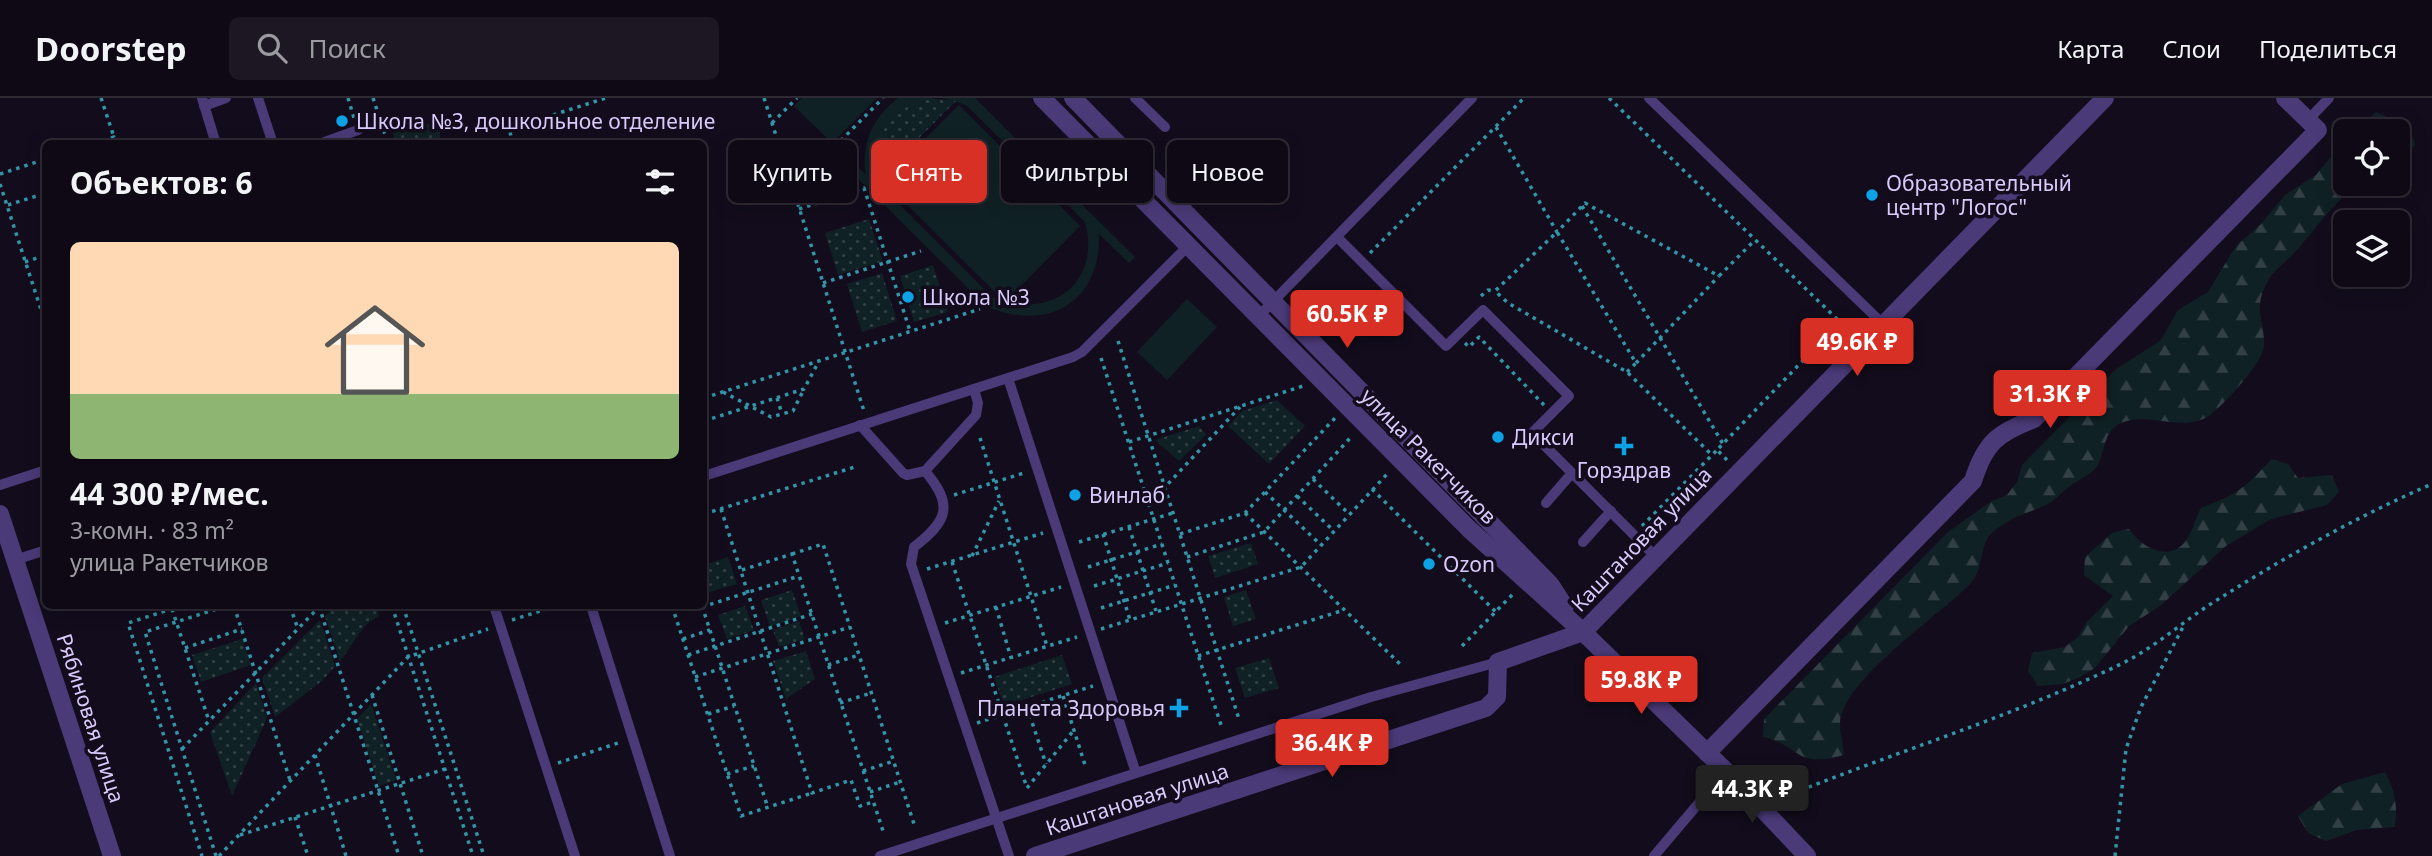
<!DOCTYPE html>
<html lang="ru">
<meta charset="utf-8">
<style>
:root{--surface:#0e0915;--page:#1c1722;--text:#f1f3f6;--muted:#9b9aa0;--line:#2e2a34;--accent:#d93025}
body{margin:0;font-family:"Noto Sans",sans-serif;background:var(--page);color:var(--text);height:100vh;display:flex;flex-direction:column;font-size:26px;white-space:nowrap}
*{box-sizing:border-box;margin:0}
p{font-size:23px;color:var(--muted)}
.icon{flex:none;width:38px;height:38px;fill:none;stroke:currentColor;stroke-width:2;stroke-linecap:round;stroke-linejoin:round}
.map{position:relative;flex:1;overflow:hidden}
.drawer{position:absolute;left:42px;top:42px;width:665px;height:469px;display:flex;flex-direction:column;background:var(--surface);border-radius:10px;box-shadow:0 4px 18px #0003,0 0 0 2px var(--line)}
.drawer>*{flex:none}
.guide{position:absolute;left:728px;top:42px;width:665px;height:63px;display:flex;gap:14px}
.buttons{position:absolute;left:2333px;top:21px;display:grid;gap:14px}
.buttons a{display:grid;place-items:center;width:77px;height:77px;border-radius:10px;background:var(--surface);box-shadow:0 4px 18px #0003,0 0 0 2px var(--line);font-size:35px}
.price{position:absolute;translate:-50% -60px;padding:0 16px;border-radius:7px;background:var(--accent);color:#fff;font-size:23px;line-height:46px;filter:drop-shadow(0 2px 4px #0008)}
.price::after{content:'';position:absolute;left:50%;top:42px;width:21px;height:16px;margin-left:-10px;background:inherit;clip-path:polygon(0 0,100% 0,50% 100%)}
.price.current{background:#222;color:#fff}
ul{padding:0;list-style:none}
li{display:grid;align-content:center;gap:14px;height:371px;padding:0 28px}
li+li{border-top:2px solid var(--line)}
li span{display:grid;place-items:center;height:217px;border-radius:10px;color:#555}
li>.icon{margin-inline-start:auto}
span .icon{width:126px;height:126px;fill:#fffc;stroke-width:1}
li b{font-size:30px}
h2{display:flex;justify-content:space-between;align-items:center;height:84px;padding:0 28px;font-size:30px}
.tag{padding:0 24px;border-radius:10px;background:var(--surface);box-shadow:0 4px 18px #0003,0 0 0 2px var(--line);font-size:24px;line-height:63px}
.tag.current{background:var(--accent);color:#fff}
header{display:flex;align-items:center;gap:42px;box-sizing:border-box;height:98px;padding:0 35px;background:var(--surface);border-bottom:2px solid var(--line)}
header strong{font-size:33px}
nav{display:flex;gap:38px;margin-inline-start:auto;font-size:24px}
.search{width:490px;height:63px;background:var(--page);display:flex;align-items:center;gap:18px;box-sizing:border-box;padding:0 24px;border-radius:10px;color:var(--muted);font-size:26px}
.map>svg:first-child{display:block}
</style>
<header>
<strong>Doorstep</strong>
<div class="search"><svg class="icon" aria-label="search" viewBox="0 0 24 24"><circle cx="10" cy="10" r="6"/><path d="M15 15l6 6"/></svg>Поиск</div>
<nav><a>Карта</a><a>Слои</a><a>Поделиться</a></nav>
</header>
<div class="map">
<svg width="2432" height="758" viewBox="0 0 2432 758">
<defs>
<pattern id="forest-firs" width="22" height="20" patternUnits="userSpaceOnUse" patternTransform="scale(1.75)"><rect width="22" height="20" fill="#102125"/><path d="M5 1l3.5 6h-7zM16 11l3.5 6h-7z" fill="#324046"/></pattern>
<pattern id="park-dots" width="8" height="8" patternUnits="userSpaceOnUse" patternTransform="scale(1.75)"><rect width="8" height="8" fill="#102125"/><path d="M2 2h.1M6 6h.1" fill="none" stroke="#324046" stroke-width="1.8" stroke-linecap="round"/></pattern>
</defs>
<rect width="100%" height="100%" fill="#120c1c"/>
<g fill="#102125">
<path d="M802,0h75l-45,45 -38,-37z"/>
<path d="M898,0h39h-9l-53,64 6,24 111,111c56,24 110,-12 93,-75l-119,-117 -24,-7h33l160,159 -6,6 -30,-29c2,69 -52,99 -113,72l-149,-148 6,-6 22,22c-3,-33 8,-56 33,-76z"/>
<path d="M959,7l121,121 -75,76 -122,-121z"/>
<path d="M1187,201l30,28 -50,53 -30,-28z"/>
</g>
<g fill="url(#forest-firs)">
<path d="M2376,14l33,15 6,17 -9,16 -8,4v-33h-44z"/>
<path d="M2345,41v45h15c-27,18 -44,45 -65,68 -8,9 -20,17 -26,27 -18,31 -4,40 -5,67 -1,16 -41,60 -55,70 -27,17 -60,-5 -88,7 -21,9 -14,36 -29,49 -8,6 -18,10 -26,17 -6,4 -10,11 -16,14 -22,11 -35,11 -56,28 -15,11 -10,38 -23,52 -32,33 -128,96 -131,140 0,10 3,22 4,32 -52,14 -41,-9 -81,-18l1,-18 184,-187 44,-31 15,-6 10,-13 5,-17 93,-95 46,-30 17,-30 30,-18 28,-46 25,-22 24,-29 31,-20z"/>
<path d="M2271,361l17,5 10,14 34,-3 7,17 -12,13 -56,14 -45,27 -66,60 -31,20 -34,42 -15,9 -17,7 -25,2 -10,-15 4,-18 33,-6 13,-10 9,-15 26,-26 -29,-21 1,-18 27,-24 17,-4c13,19 42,35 58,10 6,-9 9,-22 14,-31 35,-13 46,-21 70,-49z"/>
<path d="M2385,674c10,19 13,33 10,55l-38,3 -31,11 -18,-8 -10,-17 44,-32z"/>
</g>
<g fill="url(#park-dots)">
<path d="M928,0l28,3 -78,78c-12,-39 14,-71 50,-81z"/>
<path d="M435,21l5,8v16h-46l-1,-12 25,1z"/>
<path d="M869,121l14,42 -45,14 -13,-42z"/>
<path d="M933,167l15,47 -34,10 -14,-46z"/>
<path d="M882,175l15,48 -35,11 -15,-48z"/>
<path d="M1277,302l28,26 -36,38 -41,-38 14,-15z"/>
<path d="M1199,328l7,9 -27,26 -24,-21z"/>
<path d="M1251,445l7,21 -43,14 -7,-22z"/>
<path d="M728,459l9,27 -30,9 -3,-28z"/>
<path d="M792,492l9,26 -31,11 -9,-27z"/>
<path d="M1246,492l10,29 -23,7 -9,-29z"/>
<path d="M335,508h41l3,10c-20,10 -25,29 -39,45l-15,-45z"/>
<path d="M745,508l9,24 -27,9 -9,-24z"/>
<path d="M320,522l15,46 -12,14 -48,37 -13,-39z"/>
<path d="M799,523l6,18 -26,8 -6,-17z"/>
<path d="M242,541l9,26 -50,17 -9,-27z"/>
<path d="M806,553l9,28 -29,20 -13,-38z"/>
<path d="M1062,557l10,29 -68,22 -10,-29z"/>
<path d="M1269,560l10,30 -34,10 -10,-30z"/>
<path d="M256,585l11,35 -35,78 -22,-64z"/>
<path d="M371,606l25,76 -17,6 -22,-67z"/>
</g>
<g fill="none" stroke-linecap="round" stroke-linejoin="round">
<g stroke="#3395a7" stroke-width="3.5" stroke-dasharray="3.5 5" stroke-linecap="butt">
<path d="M101,0l13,39"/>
<path d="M348,0l6,20"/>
<path d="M373,0l15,46"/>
<path d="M764,0l100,313"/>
<path d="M1609,0l231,224 -123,128 10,10"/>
<path d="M772,25l25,-25"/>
<path d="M1496,29l61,105 28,-29 134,73 36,-36"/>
<path d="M95,46l19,-7 2,7"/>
<path d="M512,46l-2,-13 5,-4 91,-29"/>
<path d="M0,76l46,-15"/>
<path d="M0,86l46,141"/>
<path d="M793,91l90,-91"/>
<path d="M8,107l38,-12"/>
<path d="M1582,108l141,238"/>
<path d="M799,111l65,-21 46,143"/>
<path d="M1370,155l154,-155"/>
<path d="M25,164l21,-7"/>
<path d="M823,185l98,-32"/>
<path d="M1481,198l7,-6 7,1"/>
<path d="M1118,243l121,378"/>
<path d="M1465,245l4,4 10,-10 65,68"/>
<path d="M1101,260l120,367"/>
<path d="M1636,265l83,-87"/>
<path d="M1627,274l9,-9 -79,-131 -62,59 13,12 119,69 85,83"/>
<path d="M723,294l48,25 22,-6 10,-20"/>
<path d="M704,300l276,-89"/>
<path d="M777,300l5,16"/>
<path d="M704,323l100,-32 15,-28"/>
<path d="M980,340l67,208"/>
<path d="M1129,344l174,-56"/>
<path d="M1313,381l36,35"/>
<path d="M1372,391l124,123"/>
<path d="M1265,394l56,53"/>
<path d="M1145,395l20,-6 75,-80"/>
<path d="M954,397l73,-23"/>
<path d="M1297,398l37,35"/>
<path d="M721,411l91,284 39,-13 9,26 13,-4"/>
<path d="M1245,415l157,153"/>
<path d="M704,416l154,-48"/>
<path d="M1642,428l75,-76"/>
<path d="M1129,429l27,84"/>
<path d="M1103,436l27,86"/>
<path d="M1180,436l65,-21 91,-96"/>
<path d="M1079,444l94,-29"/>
<path d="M792,456l31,-10 91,280"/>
<path d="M972,458l27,-55"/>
<path d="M1187,459l77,-25 88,-96"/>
<path d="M952,464l75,226"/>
<path d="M1088,469l74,-23"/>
<path d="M927,471l116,-36"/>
<path d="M742,472l50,-16 92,280"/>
<path d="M1094,488l74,-23"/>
<path d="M181,508l-53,17 74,233"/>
<path d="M234,508l56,174"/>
<path d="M290,508l8,23"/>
<path d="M319,508l80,250"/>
<path d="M392,508l81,250"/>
<path d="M403,508l81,250"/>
<path d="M672,508l69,210 71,-23"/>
<path d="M702,508l66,202"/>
<path d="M702,509l97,-31"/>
<path d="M996,509l15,51"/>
<path d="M1101,510l74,-23"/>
<path d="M172,511l37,112"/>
<path d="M512,522l44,-14"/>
<path d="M945,525l116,-36"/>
<path d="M1101,531l200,-62 88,-95"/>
<path d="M683,541l27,-9"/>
<path d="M1462,548l51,-52"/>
<path d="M185,550l57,-19"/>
<path d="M688,557l124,-41"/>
<path d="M1198,558l146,-46"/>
<path d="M828,567l31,-10"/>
<path d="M961,575l116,-36"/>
<path d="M695,579l155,-50"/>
<path d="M372,597l51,161"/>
<path d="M1063,598l23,72"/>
<path d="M840,605l31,-10"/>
<path d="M1027,609l19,57"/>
<path d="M708,616l26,-8"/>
<path d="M977,625l116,-37"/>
<path d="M182,651l137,-142"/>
<path d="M315,657l31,101"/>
<path d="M558,665l63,-21"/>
<path d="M863,673l31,-10"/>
<path d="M727,676l27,-8"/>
<path d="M1760,682l13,-2 31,11c107,-42 217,-76 321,-127 33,-17 61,-43 92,-62 68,-43 141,-84 215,-116"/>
<path d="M1027,690l47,-58"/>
<path d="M870,694l30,-10"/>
<path d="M295,719l13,39"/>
<path d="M240,737l205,-66"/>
<path d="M216,758l-71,-224 81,-26"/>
<path d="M219,758l189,-199 80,-28"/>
<path d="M2115,758l11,-107 15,-42 42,-80"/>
</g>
<g stroke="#4a3a78" stroke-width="10">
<path d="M202,0l14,46"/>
<path d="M258,0l15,46"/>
<path d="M1135,0l30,29"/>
<path d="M1649,0l234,226"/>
<path d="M204,8l22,-8"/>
<path d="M2308,22l21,-22"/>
<path d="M319,46l39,-14"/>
<path d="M1337,139l109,109 37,-36 86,86 -37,37 124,124"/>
<path d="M1258,219l214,-219"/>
<path d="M1008,280l128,395"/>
<path d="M860,327l43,48 4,2 18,-4 51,-56 2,-12 -4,-14"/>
<path d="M925,373c29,34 23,50 -11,76l-3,17 98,292"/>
<path d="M704,378l369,-119 9,-5 105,-105"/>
<path d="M0,387l46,-15"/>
<path d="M1546,405l26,-30"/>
<path d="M1583,444l28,-31"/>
<path d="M15,462l31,-10"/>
<path d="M494,508l81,250"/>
<path d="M591,508l79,250"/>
<path d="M880,758l491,-159 127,-35"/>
<path d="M1654,758l72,-85"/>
</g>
<g stroke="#4a3a78" stroke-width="18">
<path d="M1042,0l427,431 114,103 151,147 73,77"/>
<path d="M1073,0l477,486 15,23"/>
<path d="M0,416l112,342"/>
<path d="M1707,655l266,-272c12,-38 24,-48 61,-62l284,-289 -33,-32"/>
<path d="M1035,758l451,-148 11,-11 1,-35 85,-30 522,-534"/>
</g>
</g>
<g fill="#0da1e5" stroke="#120c1c" stroke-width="2.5">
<circle cx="342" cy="23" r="7"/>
<circle cx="1872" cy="97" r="7"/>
<circle cx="908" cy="199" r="7"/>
<circle cx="1498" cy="339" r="7"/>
<path d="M1620.5 337.5h7v7h7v7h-7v7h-7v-7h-7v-7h7z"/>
<circle cx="1075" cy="397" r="7"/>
<circle cx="1429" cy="466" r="7"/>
<path d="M1175.5 599.5h7v7h7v7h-7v7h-7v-7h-7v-7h7z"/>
</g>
<g text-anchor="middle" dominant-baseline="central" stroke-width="7" stroke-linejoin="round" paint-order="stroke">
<g font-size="21" fill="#dacafc" stroke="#120c1c" text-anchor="start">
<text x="356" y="23">Школа №3, дошкольное отделение</text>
<text x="1886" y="85">Образовательный<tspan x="1886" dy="24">центр "Логос"</tspan></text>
<text x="922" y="199">Школа №3</text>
<text x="1512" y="339">Дикси</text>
<text x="1624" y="372" text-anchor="middle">Горздрав</text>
<text x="1089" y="397">Винлаб</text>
<text x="1443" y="466">Ozon</text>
<text x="1165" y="610" text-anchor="end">Планета Здоровья</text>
</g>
<g font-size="21" fill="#dacafc" stroke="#120c1c">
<text transform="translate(1429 358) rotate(45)">улица Ракетчиков</text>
<text transform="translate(1641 441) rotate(-46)">Каштановая улица</text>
<text transform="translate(91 620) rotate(72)">Рябиновая улица</text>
<text transform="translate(1137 701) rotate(-18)">Каштановая улица</text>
</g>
</g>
</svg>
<div class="buttons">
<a><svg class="icon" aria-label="locate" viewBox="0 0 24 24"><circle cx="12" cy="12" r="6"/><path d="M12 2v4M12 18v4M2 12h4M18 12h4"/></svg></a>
<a><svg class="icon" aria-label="layers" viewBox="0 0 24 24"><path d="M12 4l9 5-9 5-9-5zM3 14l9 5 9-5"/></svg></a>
</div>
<b class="price" style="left:1347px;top:252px">60.5K ₽</b>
<b class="price" style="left:1857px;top:280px">49.6K ₽</b>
<b class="price" style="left:2050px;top:332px">31.3K ₽</b>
<b class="price" style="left:1641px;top:618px">59.8K ₽</b>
<b class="price" style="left:1332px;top:681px">36.4K ₽</b>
<b class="price current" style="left:1752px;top:727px">44.3K ₽</b>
<div class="guide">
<a class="tag">Купить</a>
<a class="tag current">Снять</a>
<a class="tag">Фильтры</a>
<a class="tag">Новое</a>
</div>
<section class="drawer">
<h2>Объектов: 6<svg class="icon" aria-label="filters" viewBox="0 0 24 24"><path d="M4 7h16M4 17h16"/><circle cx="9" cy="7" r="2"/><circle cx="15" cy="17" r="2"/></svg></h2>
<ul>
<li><span style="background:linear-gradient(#ffd9b3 70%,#8fb573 0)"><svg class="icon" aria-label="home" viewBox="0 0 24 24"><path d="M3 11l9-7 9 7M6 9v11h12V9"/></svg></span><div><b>44 300 ₽/мес.</b><p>3-комн. · 83 m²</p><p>улица Ракетчиков</p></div></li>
</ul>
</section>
</div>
